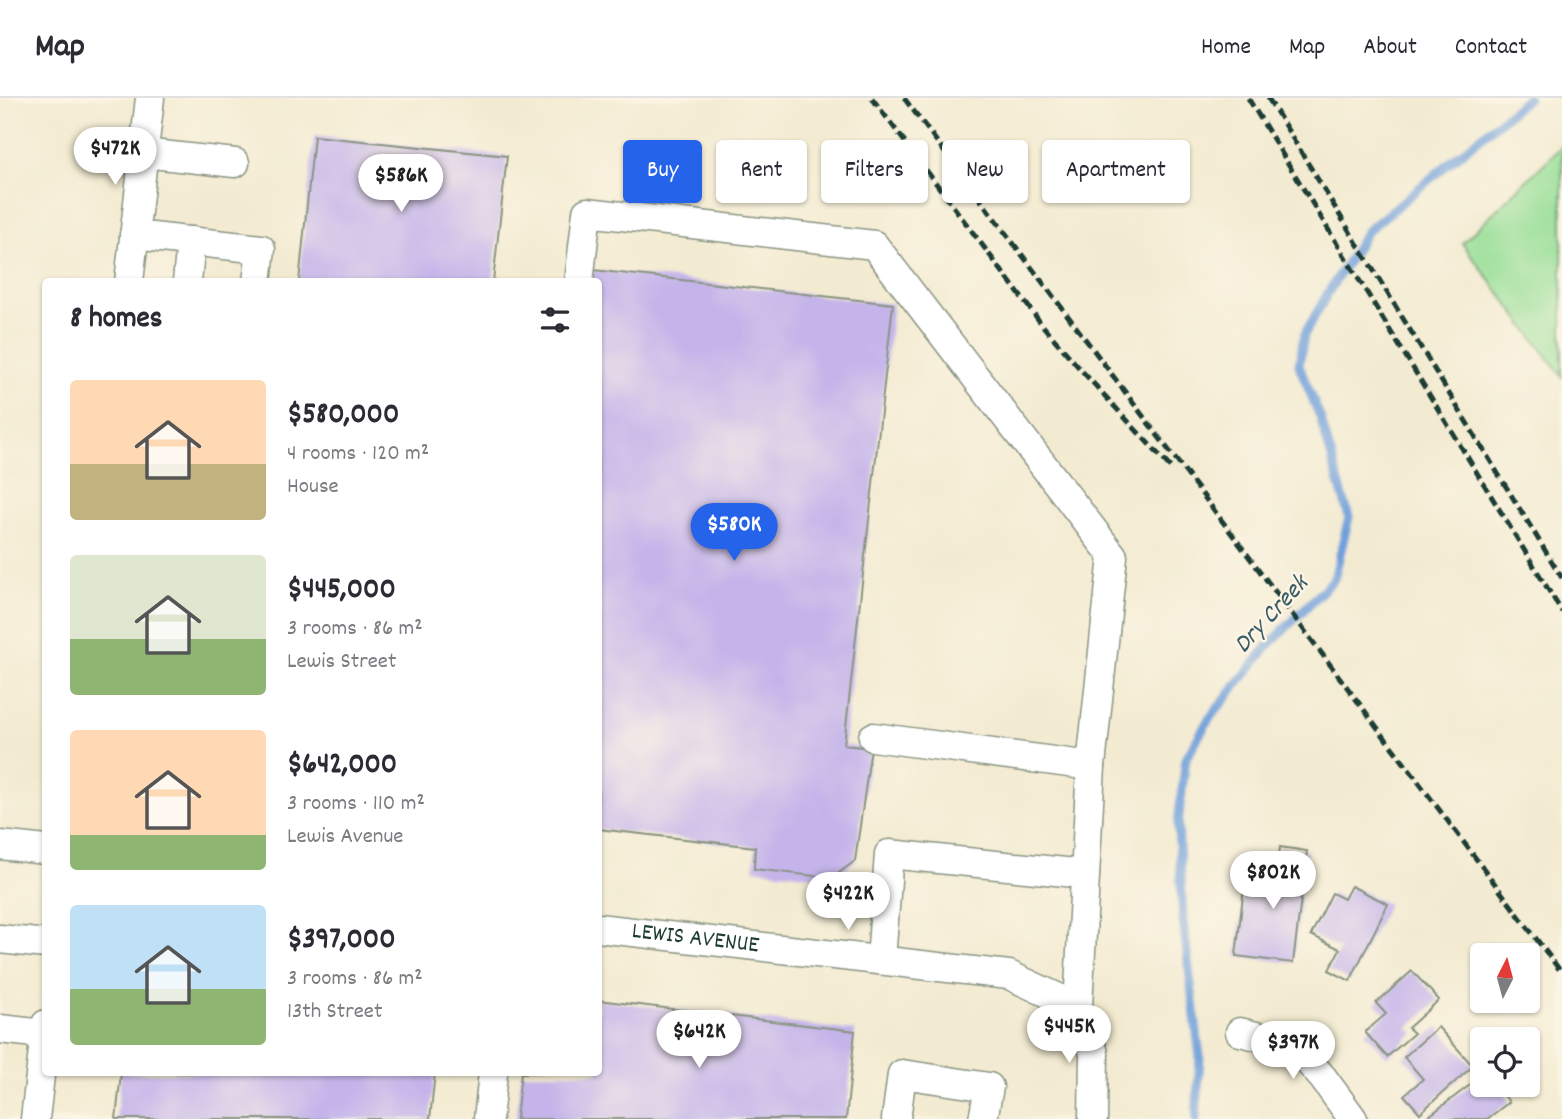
<!DOCTYPE html>
<meta charset="utf-8">
<style>
:root{--surface:#fff;--page:#f2f2f3;--text:#2b2b33;--muted:#7c7c81;--line:#e1e1e2;--accent:#2563eb}
body{margin:0;font-family:Dekko,sans-serif;background:var(--page);color:var(--text);height:100vh;display:flex;flex-direction:column;font-size:26px;white-space:nowrap}
*{box-sizing:border-box;margin:0}
p{font-size:23px;color:var(--muted)}
.icon{flex:none;width:38px;height:38px;fill:none;stroke:currentColor;stroke-width:2;stroke-linecap:round;stroke-linejoin:round}
.map{position:relative;flex:1;overflow:hidden}
.side{position:absolute;left:42px;top:180px;width:560px;height:798px;display:flex;flex-direction:column;background:var(--surface);border-radius:7px;box-shadow:0 2px 5px #0004}
.side>*{flex:none}
.banner{position:absolute;left:623px;top:42px;width:665px;height:63px;display:flex;gap:14px}
.needle{width:46px;rotate:6deg}
.fabs{position:absolute;left:1470px;top:845px;display:grid;gap:14px}
.fabs a{display:grid;place-items:center;width:70px;height:70px;border-radius:7px;background:var(--surface);box-shadow:0 2px 5px #0004;font-size:35px}
.price{position:absolute;translate:-50% -60px;padding:0 16px;border-radius:24px;background:#fff;color:#222;font-size:23px;line-height:46px;filter:drop-shadow(0 2px 4px #0008)}
.price::after{content:'';position:absolute;left:50%;top:42px;width:21px;height:16px;margin-left:-10px;background:inherit;clip-path:polygon(0 0,100% 0,50% 100%)}
.price.active{background:var(--accent);color:#fff}
ul{padding:0;list-style:none}
li{display:flex;align-items:center;gap:21px;height:175px;padding:0 28px}
li span{display:grid;place-items:center;flex:none;width:196px;height:140px;border-radius:7px;color:#555}
li>.icon{margin-inline-start:auto}
span .icon{width:84px;height:84px;fill:#fffc;stroke-width:1}
li b{font-size:30px}
h2{display:flex;justify-content:space-between;align-items:center;height:84px;padding:0 28px;font-size:30px}
.tag{padding:0 24px;border-radius:7px;background:var(--surface);box-shadow:0 2px 5px #0004;font-size:24px;line-height:63px}
.tag.active{background:var(--accent);color:#fff}
header{display:flex;align-items:center;gap:42px;box-sizing:border-box;height:98px;padding:0 35px;background:var(--surface);border-bottom:2px solid var(--line)}
header strong{font-size:33px}
nav{display:flex;gap:38px;margin-inline-start:auto;font-size:24px}
.map>svg:first-child{display:block}
</style>
<header>
<strong>Map</strong>
<nav><a>Home</a><a>Map</a><a>About</a><a>Contact</a></nav>
</header>
<div class="map">
<svg width="1562" height="1021" viewBox="0 0 1562 1021">
<rect width="100%" height="100%" fill="#fcf5e5"/>
<filter id="ink" filterUnits="userSpaceOnUse"><feTurbulence type="fractalNoise" baseFrequency=".0143" numOctaves="2"/><feDisplacementMap in="SourceGraphic" scale="14" xChannelSelector="R" yChannelSelector="G"/><feConvolveMatrix kernelMatrix="1 2 1 2 8 2 1 2 1" color-interpolation-filters="sRGB"/></filter>
<filter id="wash" filterUnits="userSpaceOnUse"><feTurbulence type="fractalNoise" baseFrequency=".00686" numOctaves="4" result="noise"/><feDisplacementMap in="SourceGraphic" scale="28" xChannelSelector="R" yChannelSelector="G"/><feGaussianBlur stdDeviation="1.57" result="paint"/><feColorMatrix in="noise" values="0 0 0 0 0 0 0 0 0 0 0 0 0 0 0 0 0 1.4 0 .05"/><feComposite in="paint" operator="in"/></filter>
<g filter="url(#wash)">
<rect width="100%" height="100%" fill="#f3ebd1"/>
<path fill="#99df98" stroke="#5c8e66" stroke-width="2" d="M1562,48v230l-100,-133z"/>
<g fill="none" stroke-linecap="round" stroke-linejoin="round">
<path stroke="#71a0da" stroke-width="9" d="M1196,1021l4,-62 -17,-137 -5,-96 8,-66 23,-39 59,-73 66,-67 15,-62 -29,-100 -21,-52 5,-30 25,-44 38,-60 161,-133"/>
</g>
<g id="blocks">
<g fill="#c4b4ea">
<path d="M314,38l193,20 -14,126h-194z"/>
<path d="M593,172l300,34 -49,441 27,3 -16,113 -23,17 -78,-9 1,-22 -157,-18v-547h-6z"/>
<path d="M1280,749l27,4 -14,112 -57,-7 9,-78 31,3z"/>
<path d="M1351,788l37,18 -38,77 -21,-11 11,-21 -29,-14 21,-42 12,6z"/>
<path d="M1412,873l27,29 -31,28 6,5 -27,24 -22,-25 21,-18 -10,-11z"/>
<path d="M598,902l257,31 -9,88h-330l5,-46h77z"/>
<path d="M1438,929l35,39 -53,47 -16,-18 19,-16 -19,-22z"/>
<path d="M121,975h314l-5,46h-314z"/>
<path d="M1482,978v9h15l12,17 -22,17h-62z"/>
</g>
</g>
</g>
<g filter="url(#ink)">
<use href="#blocks" fill-opacity="0" stroke="#899482" stroke-width="2"/>
<g fill="none" stroke-linecap="round" stroke-linejoin="round">
<defs>
<g id="minor">
<path d="M143,55l92,10"/>
<path d="M134,137l127,14 -4,33"/>
<path d="M129,184l21,-184"/>
<path d="M187,184l4,-41"/>
<path d="M579,184l8,-70 287,33 239,311 -22,210 -13,241 16,46 -1,66"/>
<path d="M873,639l218,29"/>
<path d="M0,747l46,5"/>
<path id="s1" d="M598,830l411,47 69,32"/>
<path d="M0,841l46,5"/>
<path d="M881,862l8,-106 196,20"/>
<path d="M0,931l44,5"/>
<path d="M1240,934l54,13 29,33 30,41"/>
<path d="M35,1021l11,-95"/>
<path d="M488,1021l5,-46"/>
<path d="M896,1021l6,-45 87,13 -6,32"/>
</g>
</defs>
<use href="#minor" stroke="#899482" stroke-width="31"/>
<use href="#minor" stroke="#fff" stroke-width="28"/>
<g stroke="#1f3d34" stroke-width="5" stroke-dasharray="10 5" stroke-linecap="butt">
<path d="M872,0l171,228 39,45 89,97"/>
<path d="M904,0l658,875"/>
<path d="M1248,0l314,514"/>
<path d="M1268,0l294,480"/>
</g>
</g>
</g>
<g text-anchor="middle" dominant-baseline="central" stroke-width="5" stroke-linejoin="round" paint-order="stroke">
<g font-size="24" fill="#1f3d34" stroke="#fcf5e5">
<text stroke="none"><textPath href="#s1" startOffset="98">LEWIS AVENUE</textPath></text>
</g>
<g font-size="26" font-style="italic" fill="#385b66" stroke="#fcf5e5">
<text transform="translate(1272 517) rotate(-47)">Dry Creek</text>
</g>
</g>
</svg>
<div class="fabs">
<a><svg class="needle" viewBox="-14 -14 28 28"><path d="M0-13l5 13h-10z" fill="#e53935"/><path d="M0 13l5-13h-10z" fill="#7c7c81"/></svg></a>
<a><svg class="icon" aria-label="locate" viewBox="0 0 24 24"><circle cx="12" cy="12" r="6"/><path d="M12 2v4M12 18v4M2 12h4M18 12h4"/></svg></a>
</div>
<b class="price" style="left:115px;top:89px">$472K</b>
<b class="price" style="left:401px;top:116px">$586K</b>
<b class="price active" style="left:734px;top:465px">$580K</b>
<b class="price" style="left:1273px;top:813px">$802K</b>
<b class="price" style="left:848px;top:834px">$422K</b>
<b class="price" style="left:1069px;top:967px">$445K</b>
<b class="price" style="left:699px;top:972px">$642K</b>
<b class="price" style="left:1293px;top:983px">$397K</b>
<div class="banner">
<a class="tag active">Buy</a>
<a class="tag">Rent</a>
<a class="tag">Filters</a>
<a class="tag">New</a>
<a class="tag">Apartment</a>
</div>
<section class="side">
<h2>8 homes<svg class="icon" aria-label="filters" viewBox="0 0 24 24"><path d="M4 7h16M4 17h16"/><circle cx="9" cy="7" r="2"/><circle cx="15" cy="17" r="2"/></svg></h2>
<ul>
<li><span style="background:linear-gradient(#ffd9b3 60%,#c2b280 0)"><svg class="icon" aria-label="home" viewBox="0 0 24 24"><path d="M3 11l9-7 9 7M6 9v11h12V9"/></svg></span><div><b>$580,000</b><p>4 rooms · 120 m²</p><p>House</p></div></li>
<li><span style="background:linear-gradient(#dfe7d0 60%,#8fb573 0)"><svg class="icon" aria-label="home" viewBox="0 0 24 24"><path d="M3 11l9-7 9 7M6 9v11h12V9"/></svg></span><div><b>$445,000</b><p>3 rooms · 86 m²</p><p>Lewis Street</p></div></li>
<li><span style="background:linear-gradient(#ffd9b3 75%,#8fb573 0)"><svg class="icon" aria-label="home" viewBox="0 0 24 24"><path d="M3 11l9-7 9 7M6 9v11h12V9"/></svg></span><div><b>$642,000</b><p>3 rooms · 110 m²</p><p>Lewis Avenue</p></div></li>
<li><span style="background:linear-gradient(#bfe0f5 60%,#8fb573 0)"><svg class="icon" aria-label="home" viewBox="0 0 24 24"><path d="M3 11l9-7 9 7M6 9v11h12V9"/></svg></span><div><b>$397,000</b><p>3 rooms · 86 m²</p><p>13th Street</p></div></li>
</ul>
</section>
</div>
